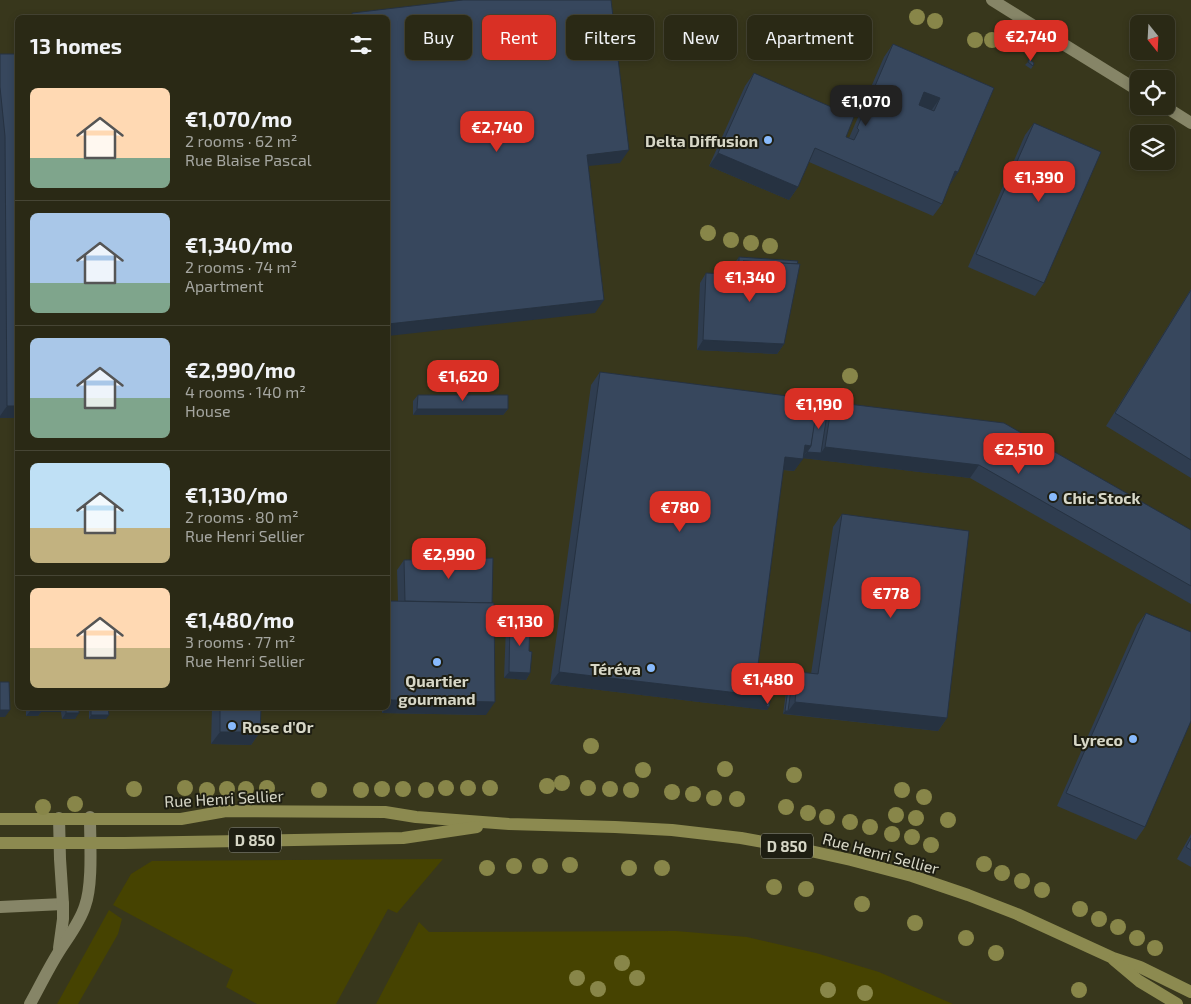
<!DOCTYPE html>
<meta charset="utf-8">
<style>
:root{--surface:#2a2915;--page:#363522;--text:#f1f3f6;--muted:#a5a6a0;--line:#464534;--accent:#d93025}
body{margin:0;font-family:"Exo 2",sans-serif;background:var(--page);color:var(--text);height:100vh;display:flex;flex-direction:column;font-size:19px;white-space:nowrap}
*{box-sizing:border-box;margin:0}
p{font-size:16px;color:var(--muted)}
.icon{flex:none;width:28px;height:28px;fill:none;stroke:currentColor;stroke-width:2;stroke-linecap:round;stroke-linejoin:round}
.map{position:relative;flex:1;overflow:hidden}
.panel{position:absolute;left:15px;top:15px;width:375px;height:695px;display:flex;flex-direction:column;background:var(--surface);border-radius:8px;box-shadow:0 2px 8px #0003,0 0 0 1px var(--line)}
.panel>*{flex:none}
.top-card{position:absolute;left:405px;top:15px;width:475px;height:45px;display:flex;gap:10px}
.needle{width:32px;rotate:162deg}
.controls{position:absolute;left:1130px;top:15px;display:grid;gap:10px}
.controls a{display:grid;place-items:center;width:45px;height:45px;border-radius:8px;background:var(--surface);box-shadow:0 2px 8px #0003,0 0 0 1px var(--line);font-size:25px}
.price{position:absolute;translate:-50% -42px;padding:0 11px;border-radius:10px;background:var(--accent);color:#fff;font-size:16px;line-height:32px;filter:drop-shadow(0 1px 2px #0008)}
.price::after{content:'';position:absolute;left:50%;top:30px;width:15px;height:11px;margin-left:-8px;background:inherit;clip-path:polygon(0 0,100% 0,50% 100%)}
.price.active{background:#222;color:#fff}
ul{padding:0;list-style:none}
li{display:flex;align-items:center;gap:15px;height:125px;padding:0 15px}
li+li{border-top:1px solid var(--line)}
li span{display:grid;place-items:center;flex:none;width:140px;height:100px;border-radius:8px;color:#555}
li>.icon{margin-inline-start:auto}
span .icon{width:60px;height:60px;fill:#fffc;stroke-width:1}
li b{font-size:21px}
h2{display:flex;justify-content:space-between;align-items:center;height:60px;padding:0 15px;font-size:21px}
.tag{padding:0 18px;border-radius:8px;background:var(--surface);box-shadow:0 2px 8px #0003,0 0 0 1px var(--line);font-size:18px;line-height:45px}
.tag.active{background:var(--accent);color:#fff}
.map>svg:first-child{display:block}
</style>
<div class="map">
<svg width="1191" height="1004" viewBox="0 0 1191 1004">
<rect width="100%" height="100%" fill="#38371c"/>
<g fill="#464301">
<path d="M443,859l-46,54 -9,-4 -52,95h-79l-31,-17 7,-17 -120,-65 18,-31 21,-13z"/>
<path d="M109,910l13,9 -4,15 -40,70h-21z"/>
<path d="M419,922l10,10 247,-1 71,6 69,16 63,19 74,32h-577z"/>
</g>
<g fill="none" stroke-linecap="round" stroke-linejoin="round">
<path stroke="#868567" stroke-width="12" d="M0,907l63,-3"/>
<g stroke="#868567" stroke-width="12">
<path d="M992,0l147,91"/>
<path d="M1164,106l27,17"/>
<path d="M59,818l1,41 3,45v15l-4,29"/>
<path d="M30,1004c10,-18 19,-37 30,-54 9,-14 20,-28 25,-44 8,-22 5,-64 5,-89"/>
</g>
<g stroke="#8c8a50" stroke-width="12">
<path d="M0,819h181l45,-8 159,1 31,5 93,7 106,3 57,3 69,8 56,10 54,12 61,16 56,19 49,19 96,44 27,9 51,25"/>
<path d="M0,843h124l279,-5 74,-11"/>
<path d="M1114,960l25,21 38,23"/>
</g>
</g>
<g fill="#888649">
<circle cx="917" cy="17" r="8"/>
<circle cx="935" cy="21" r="8"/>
<circle cx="975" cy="40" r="8"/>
<circle cx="992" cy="40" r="8"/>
<circle cx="708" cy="233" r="8"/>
<circle cx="731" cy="240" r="8"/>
<circle cx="751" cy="243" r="8"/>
<circle cx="770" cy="246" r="8"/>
<circle cx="850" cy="376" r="8"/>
<circle cx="591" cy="746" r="8"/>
<circle cx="725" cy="769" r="8"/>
<circle cx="643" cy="770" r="8"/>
<circle cx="794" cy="775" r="8"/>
<circle cx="562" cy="783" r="8"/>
<circle cx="547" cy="786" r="8"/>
<circle cx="185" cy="788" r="8"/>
<circle cx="267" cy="788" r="8"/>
<circle cx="446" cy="788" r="8"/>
<circle cx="468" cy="788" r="8"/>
<circle cx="490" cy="788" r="8"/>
<circle cx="588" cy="788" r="8"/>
<circle cx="134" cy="789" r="8"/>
<circle cx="227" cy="789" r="8"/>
<circle cx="246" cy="789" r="8"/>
<circle cx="382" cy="789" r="8"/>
<circle cx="403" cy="789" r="8"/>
<circle cx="610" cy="789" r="8"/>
<circle cx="207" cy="790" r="8"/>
<circle cx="319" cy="790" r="8"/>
<circle cx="361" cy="790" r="8"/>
<circle cx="426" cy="790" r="8"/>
<circle cx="631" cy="790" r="8"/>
<circle cx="902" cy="790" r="8"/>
<circle cx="672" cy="792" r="8"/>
<circle cx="693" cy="794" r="8"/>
<circle cx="924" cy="797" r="8"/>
<circle cx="714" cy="798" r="8"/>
<circle cx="737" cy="799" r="8"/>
<circle cx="75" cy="804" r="8"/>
<circle cx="43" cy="807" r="8"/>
<circle cx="786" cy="807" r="8"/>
<circle cx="808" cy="813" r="8"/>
<circle cx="896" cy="815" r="8"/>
<circle cx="827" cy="817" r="8"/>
<circle cx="916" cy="818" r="8"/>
<circle cx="948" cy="820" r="8"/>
<circle cx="850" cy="822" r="8"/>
<circle cx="870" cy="827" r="8"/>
<circle cx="892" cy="834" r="8"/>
<circle cx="912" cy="837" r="8"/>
<circle cx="931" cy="845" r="8"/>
<circle cx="984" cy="864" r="8"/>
<circle cx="570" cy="865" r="8"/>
<circle cx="514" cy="866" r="8"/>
<circle cx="540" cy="866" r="8"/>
<circle cx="487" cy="868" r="8"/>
<circle cx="629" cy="868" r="8"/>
<circle cx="662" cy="868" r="8"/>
<circle cx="1002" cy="873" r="8"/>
<circle cx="1022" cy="881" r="8"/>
<circle cx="774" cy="887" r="8"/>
<circle cx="806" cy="889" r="8"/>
<circle cx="1042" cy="890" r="8"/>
<circle cx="862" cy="904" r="8"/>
<circle cx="1080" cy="909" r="8"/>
<circle cx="1099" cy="919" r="8"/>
<circle cx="915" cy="923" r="8"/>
<circle cx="1118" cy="927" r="8"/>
<circle cx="966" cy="938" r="8"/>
<circle cx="1137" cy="938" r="8"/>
<circle cx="1155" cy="948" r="8"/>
<circle cx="996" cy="953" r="8"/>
<circle cx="622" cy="963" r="8"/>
<circle cx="577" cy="978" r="8"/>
<circle cx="637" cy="978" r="8"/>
<circle cx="598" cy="989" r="8"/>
<circle cx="828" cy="990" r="8"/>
<circle cx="1079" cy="990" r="8"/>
<circle cx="865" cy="993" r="8"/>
</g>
<g fill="#2f3d50">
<path d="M893,44l101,44 -36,84 -8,11 -8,21 -9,12 -124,-54 -11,25 -9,13 -80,-34 36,-80 9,-13 92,64 3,1 35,-81z"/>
<rect x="0" y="54" width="18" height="364"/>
<path d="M1028,62l5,4 -2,3 -6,-4z"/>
<path d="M1034,123l10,160 -9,13 -67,-29 57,-132z"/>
<path d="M739,257l59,4 -14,83 -7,10 -80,-4 3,-67 6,-10 30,1v-13z"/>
<path d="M1191,289v189l-85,-52z"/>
<path d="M600,372l228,36 4,-6 359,128v74l-221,-126 -167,-20 -9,13 -11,-1 -25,195 12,36 -3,9 -217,-26 41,-299z"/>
<path d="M418,395l90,14 -5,6h-90v-14z"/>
<path d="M842,514l105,204 -9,13 -155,-17 4,-29 2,-4 3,1 6,-10 13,2 22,-147z"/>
<path d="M404,560l82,155 -104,-2v-3l-33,-1v-1h39v-103l2,-4h8l-1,-31z"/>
<path d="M1146,613l-1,214 -9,13 -79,-34 80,-181z"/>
<path d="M510,619l19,32 1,22 -4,7 -22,-2 2,-52z"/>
<path d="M26,708h53l-4,11h-13l-1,-7h-20l-3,4h-12z"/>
<path d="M89,708h19l-2,11h-17z"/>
<path d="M212,708h49l-1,24 -9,13 -40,-1z"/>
<path d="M1191,834v33l-14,-8z"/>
</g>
<g fill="#263241">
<path d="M924,92l16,6 -9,13 -16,-7z"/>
<path d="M629,150l-9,13 -42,4 9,-12z"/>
<path d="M718,153l80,34 -9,13 -80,-34z"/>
<path d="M955,171l3,1 -8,13z"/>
<path d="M604,300l-9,13 -207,23v-12z"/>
<path d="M703,340l81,4 -7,10 -80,-4z"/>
<path d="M7,406h11v12h-18v-2z"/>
<path d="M417,409h91l-5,6h-90z"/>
<path d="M805,445l6,1 -9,12z"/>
<path d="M825,447l154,18 -9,13 -168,-20 5,-6 14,1z"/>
<path d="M785,457l18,2 -9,12 -18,-2z"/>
<path d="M509,672l21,1 -4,7 -22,-2z"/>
<path d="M559,672l213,25 -6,9 3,1 -2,3 -217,-26z"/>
<path d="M391,700l104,2 -9,13 -104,-2 4,-5h2v-3z"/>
<path d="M795,702l152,16 -9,13 -152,-17z"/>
<path d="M41,708h23l-3,4h-20l-3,4h-12l5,-6z"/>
<path d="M350,708h33l-1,2 -33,-1z"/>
<path d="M0,710h10l-5,7h-5z"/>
<path d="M785,711h3l-2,3h-3z"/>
<path d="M66,713h13l-4,6h-13z"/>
<path d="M91,715h18l-3,4h-17z"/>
<path d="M220,732h40l-9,13 -40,-1z"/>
</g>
<g fill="#37475d" stroke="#263241" fill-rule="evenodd">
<path d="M463,0h148l18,150 -42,5 17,145 -216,24v-306h-36v-5z"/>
<path d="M893,44l101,44 -36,84 -3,-1 -13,33 -127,-56 -17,39 -80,-34 36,-80 100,44 -8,20 8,3 5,-10 -2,-2zM924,92l16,6 -6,13 -15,-6z"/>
<path d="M0,54h18v352h-11l-2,-270 -5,-49z"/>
<path d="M1029,59l5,4 -1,3 -5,-4z"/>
<path d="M1034,123l67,29 -57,131 -68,-29z"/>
<path d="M739,257l59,4 -1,3 -54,-3 -4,7z"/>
<path d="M743,261l57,3 -16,80 -81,-4 3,-67 35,2z"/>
<path d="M1191,290v170l-76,-47z"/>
<path d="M600,372l219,28 -8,46 -6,-1 -2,14 -18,-2 -27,208h18l-4,32 -213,-25z"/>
<path d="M418,395h90v14h-91z"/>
<path d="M832,402l172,21 187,107v56l-212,-121 -154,-18z"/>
<path d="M817,406l11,2 -7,45 -14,-1 4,-6z"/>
<path d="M842,514l127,17 -22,187 -152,-16 3,-30 20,2z"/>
<path d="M493,558l-1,45 -87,-2 -1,-41z"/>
<path d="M390,601l104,2 1,99 -104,-2 -1,-3h-2v-50h2z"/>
<path d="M1146,613l45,19v89l-46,106 -79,-34z"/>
<path d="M510,619l20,1 -1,31 3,1 -2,21 -21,-1z"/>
<path d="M789,681l3,1 -4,29h-3z"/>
<path d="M0,682h9l1,28h-10z"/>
<path d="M770,701l-1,6 -3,-1z"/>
<rect x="31" y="708" width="12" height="2"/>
<rect x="66" y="708" width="13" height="5"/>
<path d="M91,708h17l1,7h-18z"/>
<path d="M220,708h41l-1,24h-40z"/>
<path d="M1191,838v12l-5,-3z"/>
</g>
<g fill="#88bafc" stroke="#1e1e12" stroke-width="2">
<circle cx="768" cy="140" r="5"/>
<circle cx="1053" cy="497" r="5"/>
<circle cx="437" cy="662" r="5"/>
<circle cx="651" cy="668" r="5"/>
<circle cx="232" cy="726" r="5"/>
<circle cx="1133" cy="739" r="5"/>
</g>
<g text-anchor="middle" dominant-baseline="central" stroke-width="4" stroke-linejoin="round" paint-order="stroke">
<g fill="#1e1e12" stroke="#a0a091" stroke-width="1">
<rect x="229" y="827.5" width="52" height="25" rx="4"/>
<rect x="761" y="833.5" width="52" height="25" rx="4"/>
</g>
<g font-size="15" font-weight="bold" fill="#d7d7c7">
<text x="255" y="840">D 850</text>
<text x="787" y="846">D 850</text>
</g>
<g font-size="16" font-weight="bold" fill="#d7d7c7" stroke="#1e1e12" text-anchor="end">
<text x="758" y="140">Delta Diffusion</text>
<text x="1063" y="497" text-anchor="start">Chic Stock</text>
<text x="641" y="668">Téréva</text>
<text x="437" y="680" text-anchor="middle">Quartier<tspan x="437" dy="18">gourmand</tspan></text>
<text x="242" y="726" text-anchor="start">Rose d'Or</text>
<text x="1123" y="739">Lyreco</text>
</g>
<g font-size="16" fill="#d7d7c7" stroke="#1e1e12">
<text transform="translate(224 798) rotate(-3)">Rue Henri Sellier</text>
<text transform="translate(881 853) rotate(15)">Rue Henri Sellier</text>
</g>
</g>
</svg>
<div class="controls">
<a><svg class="needle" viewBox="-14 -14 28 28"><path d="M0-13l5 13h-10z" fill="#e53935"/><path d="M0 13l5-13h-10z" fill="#a5a6a0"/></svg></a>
<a><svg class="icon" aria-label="locate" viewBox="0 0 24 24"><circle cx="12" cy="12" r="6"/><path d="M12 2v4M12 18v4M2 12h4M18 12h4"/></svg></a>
<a><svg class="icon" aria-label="layers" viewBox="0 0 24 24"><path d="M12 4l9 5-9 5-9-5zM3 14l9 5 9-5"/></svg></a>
</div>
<b class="price" style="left:1031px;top:62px">€2,740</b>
<b class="price active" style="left:866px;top:127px">€1,070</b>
<b class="price" style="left:497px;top:153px">€2,740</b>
<b class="price" style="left:1039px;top:203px">€1,390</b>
<b class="price" style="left:750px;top:303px">€1,340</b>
<b class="price" style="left:463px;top:402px">€1,620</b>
<b class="price" style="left:819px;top:430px">€1,190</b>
<b class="price" style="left:1019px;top:475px">€2,510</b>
<b class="price" style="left:680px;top:533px">€780</b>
<b class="price" style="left:449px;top:580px">€2,990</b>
<b class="price" style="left:891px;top:619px">€778</b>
<b class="price" style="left:520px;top:647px">€1,130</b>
<b class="price" style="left:768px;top:705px">€1,480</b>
<div class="top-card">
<a class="tag">Buy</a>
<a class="tag active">Rent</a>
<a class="tag">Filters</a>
<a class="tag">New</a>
<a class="tag">Apartment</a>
</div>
<section class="panel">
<h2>13 homes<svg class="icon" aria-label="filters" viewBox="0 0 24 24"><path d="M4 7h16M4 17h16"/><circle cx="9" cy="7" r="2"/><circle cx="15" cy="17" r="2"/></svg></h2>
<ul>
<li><span style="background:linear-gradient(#ffd9b3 70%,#7fa58c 0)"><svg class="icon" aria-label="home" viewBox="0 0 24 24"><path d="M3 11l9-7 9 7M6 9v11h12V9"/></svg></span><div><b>€1,070/mo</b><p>2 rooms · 62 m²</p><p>Rue Blaise Pascal</p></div></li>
<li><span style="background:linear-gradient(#a9c7e8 70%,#7fa58c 0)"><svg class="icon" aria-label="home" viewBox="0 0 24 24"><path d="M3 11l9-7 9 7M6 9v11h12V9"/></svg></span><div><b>€1,340/mo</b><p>2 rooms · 74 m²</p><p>Apartment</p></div></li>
<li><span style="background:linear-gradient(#a9c7e8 60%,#7fa58c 0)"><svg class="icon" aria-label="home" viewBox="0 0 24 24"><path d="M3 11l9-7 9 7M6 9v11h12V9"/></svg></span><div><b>€2,990/mo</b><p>4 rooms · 140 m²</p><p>House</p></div></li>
<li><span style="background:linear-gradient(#bfe0f5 65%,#c2b280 0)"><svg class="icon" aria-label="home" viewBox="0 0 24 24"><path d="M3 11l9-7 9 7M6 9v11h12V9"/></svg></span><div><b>€1,130/mo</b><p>2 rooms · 80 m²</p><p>Rue Henri Sellier</p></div></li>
<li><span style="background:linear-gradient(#ffd9b3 60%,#c2b280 0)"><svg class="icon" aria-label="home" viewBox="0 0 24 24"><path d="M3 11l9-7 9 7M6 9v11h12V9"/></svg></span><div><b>€1,480/mo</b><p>3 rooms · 77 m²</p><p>Rue Henri Sellier</p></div></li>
</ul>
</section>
</div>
